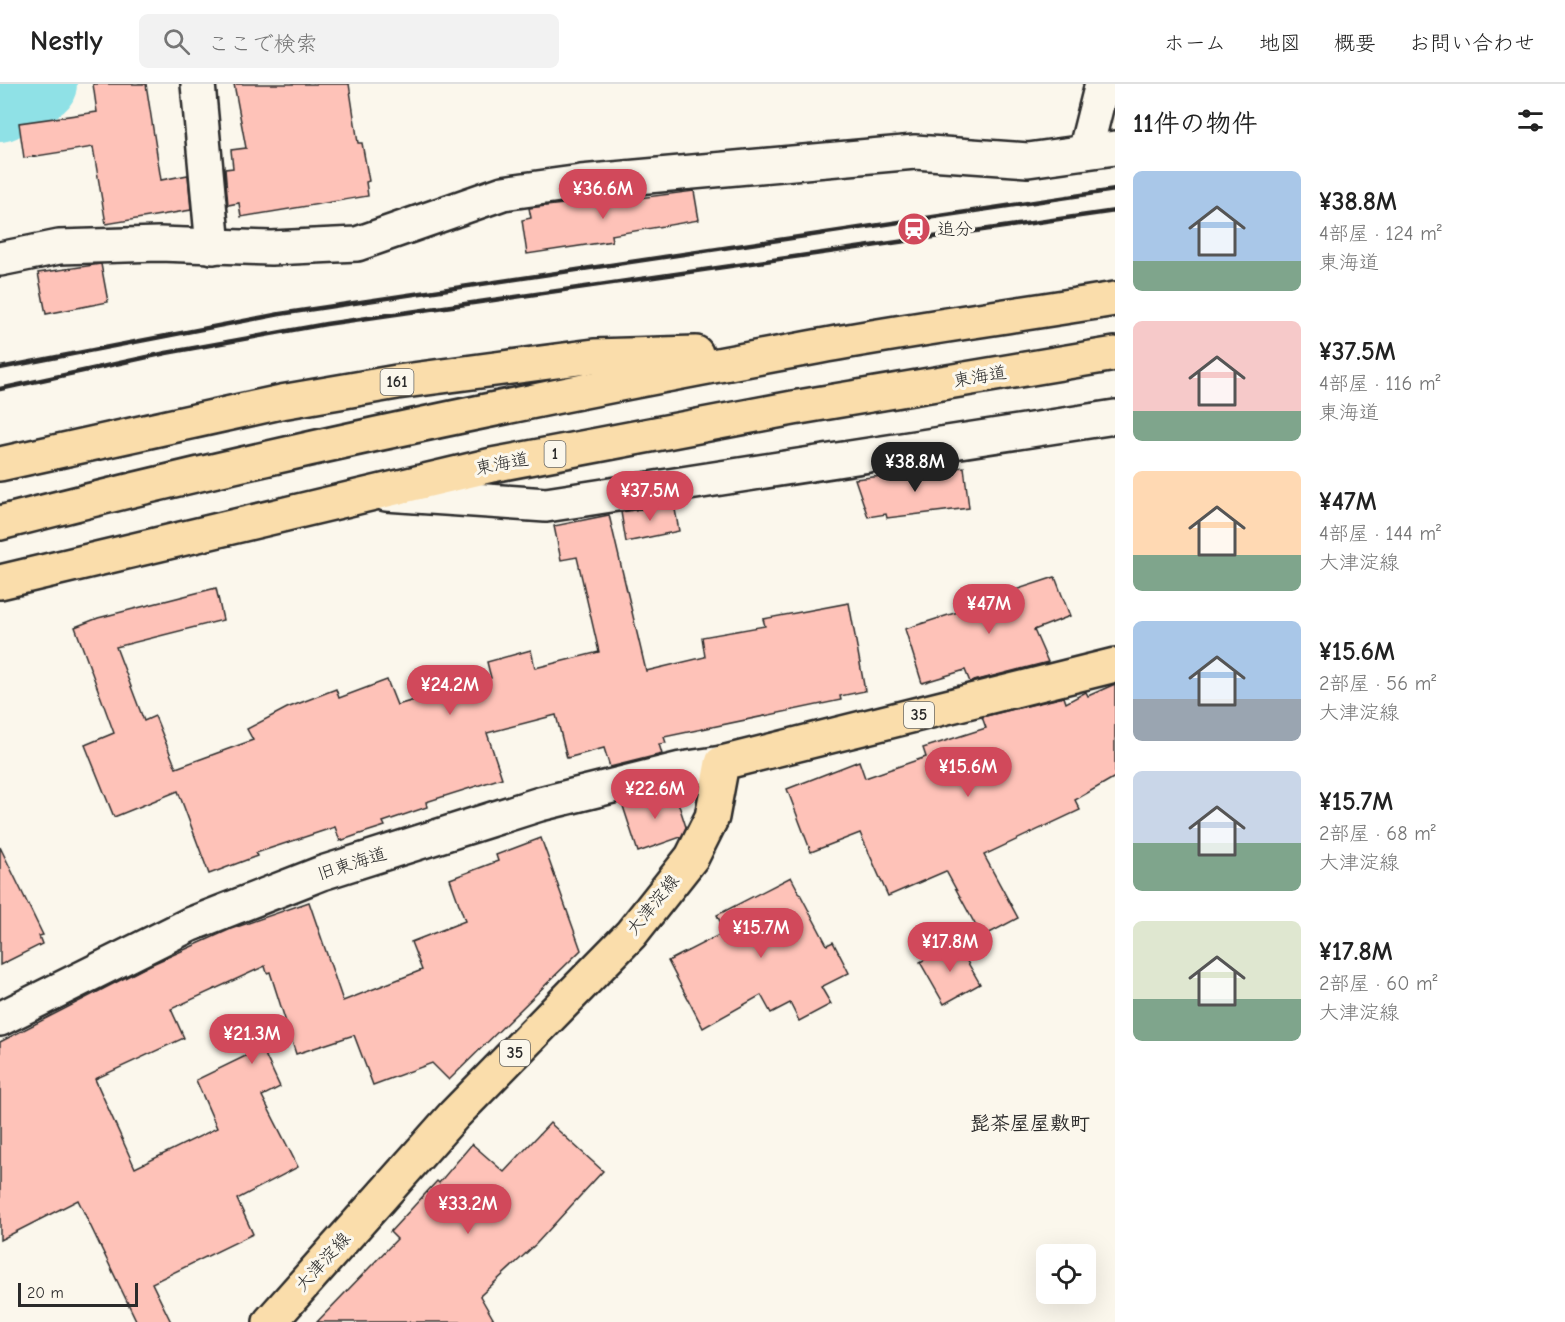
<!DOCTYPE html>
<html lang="ja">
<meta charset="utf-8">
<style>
:root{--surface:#fff;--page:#f2f2f2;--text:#222;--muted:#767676;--line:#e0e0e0;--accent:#d1495b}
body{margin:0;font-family:"Comic Neue","Klee One",sans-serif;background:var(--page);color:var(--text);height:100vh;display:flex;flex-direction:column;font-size:22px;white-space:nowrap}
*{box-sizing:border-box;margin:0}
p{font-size:20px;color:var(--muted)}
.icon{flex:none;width:33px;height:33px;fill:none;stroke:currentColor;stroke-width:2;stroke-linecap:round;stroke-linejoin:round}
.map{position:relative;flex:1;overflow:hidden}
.side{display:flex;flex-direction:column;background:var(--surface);width:450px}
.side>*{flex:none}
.buttons{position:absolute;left:1036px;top:1160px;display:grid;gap:12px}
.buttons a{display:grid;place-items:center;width:60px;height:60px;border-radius:9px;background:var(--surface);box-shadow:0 6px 24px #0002;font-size:30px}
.scale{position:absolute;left:18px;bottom:15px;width:120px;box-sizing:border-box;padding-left:6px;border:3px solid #2b2b2b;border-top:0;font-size:16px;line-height:21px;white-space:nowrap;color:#2b2b2b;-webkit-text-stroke:4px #fbf7ec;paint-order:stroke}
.price{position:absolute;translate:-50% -51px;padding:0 14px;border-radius:21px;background:var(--accent);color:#fff;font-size:20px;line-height:39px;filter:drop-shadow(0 2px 3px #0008)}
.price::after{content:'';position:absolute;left:50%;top:36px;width:18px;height:14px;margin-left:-9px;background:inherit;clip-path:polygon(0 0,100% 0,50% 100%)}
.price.active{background:#222;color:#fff}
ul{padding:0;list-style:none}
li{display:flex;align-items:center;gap:18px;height:150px;padding:0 18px}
li span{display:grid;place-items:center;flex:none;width:168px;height:120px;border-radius:9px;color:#555}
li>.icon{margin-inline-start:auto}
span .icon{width:72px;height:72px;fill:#fffc;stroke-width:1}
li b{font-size:26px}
h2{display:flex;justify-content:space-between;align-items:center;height:72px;padding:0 18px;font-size:26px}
header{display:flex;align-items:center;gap:36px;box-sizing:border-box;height:84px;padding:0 30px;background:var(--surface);border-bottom:2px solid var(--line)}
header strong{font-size:28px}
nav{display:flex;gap:33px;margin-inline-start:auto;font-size:21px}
.search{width:420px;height:54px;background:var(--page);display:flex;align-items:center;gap:15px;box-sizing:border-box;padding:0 21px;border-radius:9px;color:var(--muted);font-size:22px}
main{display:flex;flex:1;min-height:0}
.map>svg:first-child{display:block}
</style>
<header>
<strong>Nestly</strong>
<div class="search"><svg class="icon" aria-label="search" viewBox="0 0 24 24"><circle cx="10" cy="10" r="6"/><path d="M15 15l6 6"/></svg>ここで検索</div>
<nav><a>ホーム</a><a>地図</a><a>概要</a><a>お問い合わせ</a></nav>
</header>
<main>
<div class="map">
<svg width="1115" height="1238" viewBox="0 0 1115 1238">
<rect width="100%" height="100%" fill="#fbf7ec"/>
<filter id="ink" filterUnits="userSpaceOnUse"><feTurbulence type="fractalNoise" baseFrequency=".0167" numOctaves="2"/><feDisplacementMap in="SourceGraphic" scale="12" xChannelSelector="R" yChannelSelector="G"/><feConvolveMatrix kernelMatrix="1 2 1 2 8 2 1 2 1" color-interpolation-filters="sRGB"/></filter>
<g filter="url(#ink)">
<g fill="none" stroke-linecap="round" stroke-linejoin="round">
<path stroke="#8fe1e6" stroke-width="72" d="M0,22l41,-22"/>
</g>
<g fill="#fec2b8" stroke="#2b2b2b" stroke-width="1.5">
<path d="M93,0h53l15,96 27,-5 3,35 -85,14 -13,-77 -69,11 -5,-35 78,-11z"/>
<path d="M234,0h115l9,59h4l7,38 -3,1 2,14 -127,21 -2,-14 -11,2 -3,-36 8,-1 -2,-18 15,-2z"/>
<path d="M694,107l5,29 -88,15 1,6 -85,13 -5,-34 9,-2 -2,-10 77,-9 1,3z"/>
<path d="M101,180l7,38 -62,12 -8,-41z"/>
<path d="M964,383l5,41 -82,10 -1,-4 -18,3 -13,-38z"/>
<path d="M674,420l5,27 -53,11 -5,-30z"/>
<path d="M609,431l37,156 59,-14 -3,-20 63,-11 -2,-7 86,-16 16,88 -25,5 1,4 -177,37 2,6 -7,1 3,10 -52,13 -6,-19 -37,10 -11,-43 -69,18 15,45 -76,24 1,5 -44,15 2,4 -25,8 -20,7 -5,-14 -79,26 1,3 -48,18 -31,-83 -64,26 -29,-72 29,-12 -39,-106 23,-9 118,-30 7,32 -107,27 28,74 11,-5 21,52 77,-28 -6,-11 40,-21 49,-19 3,9 48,-18 10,25 94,-27 -4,-16 44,-12 4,18 64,-16 -22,-95 -16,3 -7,-34z"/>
<path d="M1055,493l15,39 -36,14 14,32 -78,20 -5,-12 -43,13 -17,-54 93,-30 -1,-3z"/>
<path d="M1115,600v93l-40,23 5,10 -96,45 34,63 -36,19 -36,-66 -58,25 -28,-63 -49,19 -24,-63 72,-28 6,17 61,-21 -3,-9 63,-20 -4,-11 82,-20 2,6 20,-11 2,4z"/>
<path d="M674,706l12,37 -5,10 -43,15 -16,-49z"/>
<path d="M541,754l40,112 -132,130 -17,-17 -59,22 -19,-50 -58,19 -26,-82 -3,1 -2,-7 -94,43 13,29 -89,41 40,89 82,-40 -21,-48 66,-32 18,39 -18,9 36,71 -61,32 16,35 -101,49 19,39h-34l-59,-122 -78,40v-198l150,-77 81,-36 78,-27 34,99 79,-31 -11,-28 54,-21 -15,-42 48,-18 -2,-6z"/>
<path d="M0,763l43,88 -4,1 3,8 -42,21z"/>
<path d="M791,793l36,68 6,-3 16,31 -28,14 10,17 -32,17 -9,-18 -19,10 -10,-18 -58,33 -35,-67 57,-29 -8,-17z"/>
<path d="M956,858l24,42 -36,20 -24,-42z"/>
<path d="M550,1039l53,48 -67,73 -56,52 15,26h-178l80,-83 -7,-7 47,-51 2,2 33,-39 32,28z"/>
</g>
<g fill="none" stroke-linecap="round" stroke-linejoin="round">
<defs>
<g id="minor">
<path d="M198,0l15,163"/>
<path d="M1085,68l17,-68"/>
<path d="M0,175l59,-12 100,-3 112,4 86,-4 146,-51 78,-11 334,-30 113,8 87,-12"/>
<path d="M386,410l160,11 569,-88"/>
<path d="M0,935l189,-94 133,-52 218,-69 141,-35 41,-6"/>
</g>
<path id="major" d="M270,1238l184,-207 177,-181 61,-77 20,-40 10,-54 393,-98"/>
<g id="highway">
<path d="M0,380l281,-62 116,-20 197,-26 102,-3"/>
<path d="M0,439c264,-68 531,-124 799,-173 105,-20 211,-34 316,-51"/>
<path d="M0,498l492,-117 301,-57 322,-54"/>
</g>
</defs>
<use href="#minor" stroke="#2b2b2b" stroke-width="38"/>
<use href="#major" stroke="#2b2b2b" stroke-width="38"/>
<use href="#highway" stroke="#2b2b2b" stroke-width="38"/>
<use href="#minor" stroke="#fbf7ec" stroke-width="33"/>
<use href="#major" stroke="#faddab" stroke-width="33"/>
<use href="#highway" stroke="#faddab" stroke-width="33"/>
<g stroke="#2b2b2b" stroke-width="4.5">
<path d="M0,284l280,-54 835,-124"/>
<path d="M0,305l166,-36 160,-29 789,-113"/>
</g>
</g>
</g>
<defs>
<symbol id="station-disc" viewBox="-11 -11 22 22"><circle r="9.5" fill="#d1495b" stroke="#fbf7ec"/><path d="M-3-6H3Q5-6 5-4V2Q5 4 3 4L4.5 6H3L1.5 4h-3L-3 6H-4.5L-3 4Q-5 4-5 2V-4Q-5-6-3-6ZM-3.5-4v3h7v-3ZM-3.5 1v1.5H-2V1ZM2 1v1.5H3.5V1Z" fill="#fff"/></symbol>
</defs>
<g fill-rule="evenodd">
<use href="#station-disc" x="895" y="126" width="38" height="38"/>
</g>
<g text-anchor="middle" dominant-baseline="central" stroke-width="6" stroke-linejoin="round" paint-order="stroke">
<g fill="#fbf7ec" stroke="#696865" stroke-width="1.5">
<rect x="380.5" y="285" width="33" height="26" rx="4.5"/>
<rect x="544.5" y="357" width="21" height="26" rx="4.5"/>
<rect x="904" y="618" width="30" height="26" rx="4.5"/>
<rect x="500" y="956" width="30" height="26" rx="4.5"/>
</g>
<g font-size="16" font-weight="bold" fill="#2b2b2b">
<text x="397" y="298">161</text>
<text x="555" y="370">1</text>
<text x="919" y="631">35</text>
<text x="515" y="969">35</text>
</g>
<g font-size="18" fill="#2b2b2b" stroke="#fbf7ec" text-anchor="start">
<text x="937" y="145">追分</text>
</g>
<g font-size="18" fill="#2b2b2b" stroke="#fbf7ec">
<text transform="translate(980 293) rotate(-10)">東海道</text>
<text transform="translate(502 380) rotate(-11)">東海道</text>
<text transform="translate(352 780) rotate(-18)">旧東海道</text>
<text transform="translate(653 821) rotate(-51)">大津淀線</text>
<text transform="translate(323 1178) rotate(-48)">大津淀線</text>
</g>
<g font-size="20" font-weight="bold" fill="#2b2b2b" stroke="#fbf7ec">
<text x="1030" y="1039">髭茶屋屋敷町</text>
</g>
</g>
</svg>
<div class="buttons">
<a><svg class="icon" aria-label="locate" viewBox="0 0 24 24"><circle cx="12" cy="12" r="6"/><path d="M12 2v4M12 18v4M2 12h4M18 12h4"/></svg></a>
</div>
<div class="scale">20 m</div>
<b class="price" style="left:603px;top:136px">¥36.6M</b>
<b class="price active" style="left:915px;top:409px">¥38.8M</b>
<b class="price" style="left:650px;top:438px">¥37.5M</b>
<b class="price" style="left:989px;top:551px">¥47M</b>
<b class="price" style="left:450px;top:632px">¥24.2M</b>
<b class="price" style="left:968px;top:714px">¥15.6M</b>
<b class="price" style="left:655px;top:736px">¥22.6M</b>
<b class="price" style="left:761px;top:875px">¥15.7M</b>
<b class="price" style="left:950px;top:889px">¥17.8M</b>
<b class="price" style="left:252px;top:981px">¥21.3M</b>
<b class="price" style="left:468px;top:1151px">¥33.2M</b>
</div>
<section class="side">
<h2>11件の物件<svg class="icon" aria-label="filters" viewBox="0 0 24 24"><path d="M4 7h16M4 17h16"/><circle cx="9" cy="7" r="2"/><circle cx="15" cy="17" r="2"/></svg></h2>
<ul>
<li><span style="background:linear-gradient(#a9c7e8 75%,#7fa58c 0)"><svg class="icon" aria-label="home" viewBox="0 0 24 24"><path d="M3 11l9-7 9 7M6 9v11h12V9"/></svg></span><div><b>¥38.8M</b><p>4部屋 · 124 m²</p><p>東海道</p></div></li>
<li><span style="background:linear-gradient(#f6c9c9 75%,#7fa58c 0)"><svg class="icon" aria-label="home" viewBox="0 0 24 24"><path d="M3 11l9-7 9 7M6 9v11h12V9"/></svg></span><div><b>¥37.5M</b><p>4部屋 · 116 m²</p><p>東海道</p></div></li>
<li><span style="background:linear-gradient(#ffd9b3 70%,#7fa58c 0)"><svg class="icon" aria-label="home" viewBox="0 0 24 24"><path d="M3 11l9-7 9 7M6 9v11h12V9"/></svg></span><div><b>¥47M</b><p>4部屋 · 144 m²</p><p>大津淀線</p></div></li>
<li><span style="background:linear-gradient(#a9c7e8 65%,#9aa5b1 0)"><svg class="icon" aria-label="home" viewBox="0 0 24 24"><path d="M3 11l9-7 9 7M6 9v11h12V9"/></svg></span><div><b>¥15.6M</b><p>2部屋 · 56 m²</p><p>大津淀線</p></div></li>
<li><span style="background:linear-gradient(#c9d6e8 60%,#7fa58c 0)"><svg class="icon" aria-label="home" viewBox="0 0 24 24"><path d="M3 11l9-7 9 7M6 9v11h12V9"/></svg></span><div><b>¥15.7M</b><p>2部屋 · 68 m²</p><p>大津淀線</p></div></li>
<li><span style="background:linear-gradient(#dfe7d0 65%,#7fa58c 0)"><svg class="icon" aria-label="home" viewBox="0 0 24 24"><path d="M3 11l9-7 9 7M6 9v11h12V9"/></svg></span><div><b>¥17.8M</b><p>2部屋 · 60 m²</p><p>大津淀線</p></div></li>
</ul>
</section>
</main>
